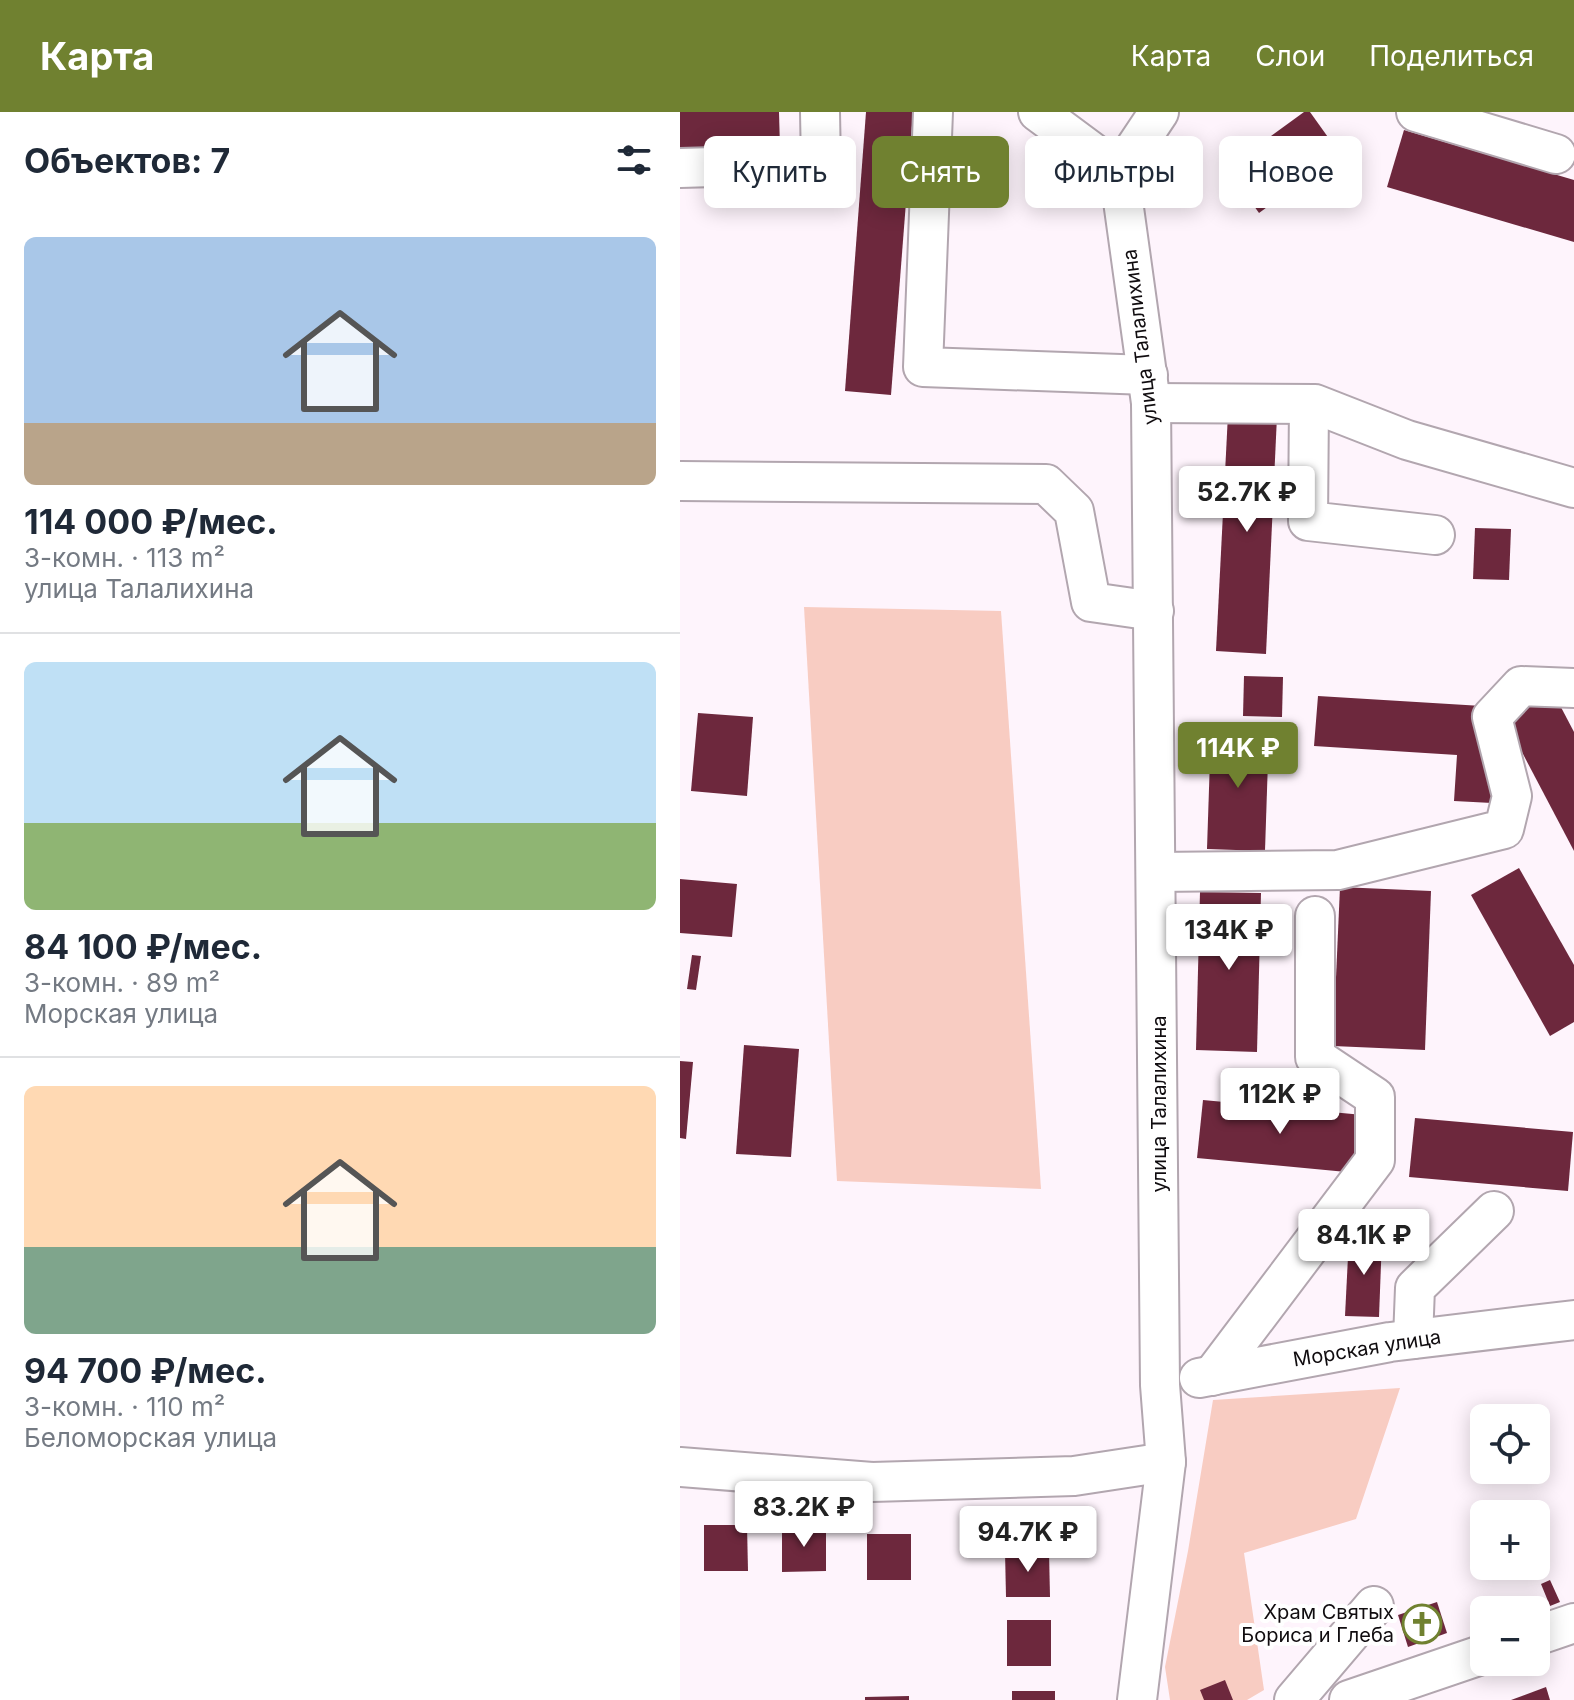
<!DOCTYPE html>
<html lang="ru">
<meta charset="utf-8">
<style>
:root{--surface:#fff;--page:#f6f6f7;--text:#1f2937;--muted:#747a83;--line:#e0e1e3;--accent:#708130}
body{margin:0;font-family:Inter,sans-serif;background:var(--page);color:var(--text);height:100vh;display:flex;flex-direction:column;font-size:30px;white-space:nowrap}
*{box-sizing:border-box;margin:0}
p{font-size:26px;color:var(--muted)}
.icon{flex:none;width:44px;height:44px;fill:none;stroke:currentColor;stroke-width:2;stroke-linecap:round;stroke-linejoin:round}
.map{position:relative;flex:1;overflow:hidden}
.side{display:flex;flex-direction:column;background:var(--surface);width:680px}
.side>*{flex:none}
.hud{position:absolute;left:24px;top:24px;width:750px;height:72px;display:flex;gap:16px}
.controls{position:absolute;left:790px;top:1292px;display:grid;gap:16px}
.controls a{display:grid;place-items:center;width:80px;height:80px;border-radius:12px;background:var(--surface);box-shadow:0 4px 20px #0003;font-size:40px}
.price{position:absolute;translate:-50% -68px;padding:0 18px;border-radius:8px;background:#fff;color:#222;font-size:26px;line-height:52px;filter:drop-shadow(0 2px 4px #0008)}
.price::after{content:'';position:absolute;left:50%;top:48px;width:24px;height:18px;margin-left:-12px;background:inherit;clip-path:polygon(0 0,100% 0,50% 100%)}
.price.selected{background:var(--accent);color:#fff}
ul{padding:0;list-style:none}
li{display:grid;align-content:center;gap:16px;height:424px;padding:0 24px}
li+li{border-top:2px solid var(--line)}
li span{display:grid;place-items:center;height:248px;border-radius:12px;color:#555}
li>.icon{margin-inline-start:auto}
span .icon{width:144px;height:144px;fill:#fffc;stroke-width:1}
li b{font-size:34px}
h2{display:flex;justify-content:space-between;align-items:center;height:96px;padding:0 24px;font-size:34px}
.chip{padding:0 28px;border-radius:12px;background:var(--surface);box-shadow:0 4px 20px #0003;font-size:28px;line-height:72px}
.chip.selected{background:var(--accent);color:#fff}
header{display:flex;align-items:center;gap:48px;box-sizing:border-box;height:112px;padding:0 40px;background:var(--accent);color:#fff}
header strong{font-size:38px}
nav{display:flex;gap:44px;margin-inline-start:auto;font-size:28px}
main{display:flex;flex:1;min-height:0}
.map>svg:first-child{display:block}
</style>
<header>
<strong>Карта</strong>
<nav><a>Карта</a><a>Слои</a><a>Поделиться</a></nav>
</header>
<main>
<section class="side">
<h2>Объектов: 7<svg class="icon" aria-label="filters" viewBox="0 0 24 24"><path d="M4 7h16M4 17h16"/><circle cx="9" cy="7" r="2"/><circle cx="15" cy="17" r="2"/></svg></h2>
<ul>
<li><span style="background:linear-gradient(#a9c7e8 75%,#b9a48a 0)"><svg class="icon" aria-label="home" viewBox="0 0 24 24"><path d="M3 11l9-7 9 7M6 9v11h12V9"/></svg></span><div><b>114 000 ₽/мес.</b><p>3-комн. · 113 m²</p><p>улица Талалихина</p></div></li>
<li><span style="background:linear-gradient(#bfe0f5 65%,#8fb573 0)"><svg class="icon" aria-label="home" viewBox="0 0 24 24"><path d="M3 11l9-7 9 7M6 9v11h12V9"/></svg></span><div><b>84 100 ₽/мес.</b><p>3-комн. · 89 m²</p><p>Морская улица</p></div></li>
<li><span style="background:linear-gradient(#ffd9b3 65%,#7fa58c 0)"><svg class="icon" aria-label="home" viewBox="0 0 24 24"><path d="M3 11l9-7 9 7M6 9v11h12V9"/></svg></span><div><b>94 700 ₽/мес.</b><p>3-комн. · 110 m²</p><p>Беломорская улица</p></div></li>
</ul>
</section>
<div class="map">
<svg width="894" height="1588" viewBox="0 0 894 1588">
<rect width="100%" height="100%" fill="#fef4fc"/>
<g fill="#f8ccc2">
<path d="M124,495l197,4 40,578 -204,-8z"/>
<path d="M720,1276l-44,131 -112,34 20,137 -17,10h-77l-5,-33 23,-116 25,-151z"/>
</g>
<g fill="#6d283d">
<path d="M0,0h99l1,36 -100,3z"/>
<path d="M186,0h47l-22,283 -46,-4z"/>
<path d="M624,0h6l30,42 -81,59 -32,-45z"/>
<path d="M724,18l170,50v62l-187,-55z"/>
<path d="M548,302l49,2 -11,238 -50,-3z"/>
<path d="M795,416l36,1 -2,51 -36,-1z"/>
<path d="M564,564l39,1 -1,40 -39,-1z"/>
<path d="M873,580l21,40v119l-70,-133z"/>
<path d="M638,584l164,10 14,39 -4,58 -38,-2 3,-46 -143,-9z"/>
<path d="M18,601l55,4 -6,79 -56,-5z"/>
<path d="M531,617l58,1 -4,121 -58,-2z"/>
<path d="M839,756l55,97v57l-24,14 -79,-141z"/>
<path d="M0,767l57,5 -5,53 -52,-4z"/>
<path d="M660,775l91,4 -6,159 -92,-4z"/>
<path d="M520,780l61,1 -4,159 -61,-2z"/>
<path d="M12,843l9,1 -5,34 -9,-1z"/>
<path d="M64,933l55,4 -8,108 -55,-3z"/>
<path d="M0,949l13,1 -7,77 -6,-1z"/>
<path d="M523,988l160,15 -6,58 -160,-15z"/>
<path d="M735,1006l158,14 -5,59 -159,-14z"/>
<path d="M669,1125l33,1 -3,79 -34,-1z"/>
<path d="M24,1413h43l1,46h-44z"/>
<path d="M102,1414h44v45l-44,1z"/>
<rect x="187" y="1422" width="44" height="46"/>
<path d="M325,1439h44l1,46h-44z"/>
<path d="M870,1468l10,22 -10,4 -9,-22z"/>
<path d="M757,1490l10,31 -39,14 -10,-32z"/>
<rect x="327" y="1508" width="44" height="46"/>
<path d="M545,1568l8,20h-29l-4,-10z"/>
<path d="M866,1575l4,13h-39z"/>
<rect x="332" y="1579" width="43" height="9"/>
<path d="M229,1584v4h-44v-3z"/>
</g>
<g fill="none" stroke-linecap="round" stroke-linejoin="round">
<defs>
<g id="minor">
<path d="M253,0l-10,255 225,8"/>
<path d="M358,0l81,60"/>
<path d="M736,0l140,42"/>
<path d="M0,56l141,-4 -1,-52"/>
<path d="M439,60l32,231 9,982 6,77 -29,238"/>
<path d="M439,60l40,-60"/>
<path d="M471,291l164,1 92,36 167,48"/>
<path d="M629,292l-1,117 127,14"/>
<path d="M0,369l366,3 28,27 17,91 63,9"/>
<path d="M476,760l182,-2 166,-41 8,-33 -20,-79 29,-31 53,2"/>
<path d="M733,1227l2,-51 79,-77"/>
<path d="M532,1264l163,-216v-63l-60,-40v-141"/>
<path d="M519,1266l191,-36 184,-22"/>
<path d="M0,1355l192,15 202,-6 92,-14"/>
<path d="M856,1524l38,-13"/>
<path d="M614,1588l80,-94"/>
<path d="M669,1588l135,-46"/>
</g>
</defs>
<use href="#minor" stroke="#b2a6af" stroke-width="42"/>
<use href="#minor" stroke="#fff" stroke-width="38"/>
</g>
<defs>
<symbol id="church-ring" viewBox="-11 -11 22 22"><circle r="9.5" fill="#fff" stroke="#708130" stroke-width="1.5"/><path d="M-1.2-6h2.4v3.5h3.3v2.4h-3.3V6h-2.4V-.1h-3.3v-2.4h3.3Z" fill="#708130"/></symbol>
</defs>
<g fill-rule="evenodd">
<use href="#church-ring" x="720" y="1490" width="44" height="44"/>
</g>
<g text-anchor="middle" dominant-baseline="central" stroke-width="8" stroke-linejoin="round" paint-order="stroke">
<g font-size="20" fill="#100c0f" stroke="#fff">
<text transform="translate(460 225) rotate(-97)">улица Талалихина</text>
<text transform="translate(479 992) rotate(-90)">улица Талалихина</text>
<text transform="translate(687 1236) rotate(-9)">Морская улица</text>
</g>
<g font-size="20" fill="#100c0f" stroke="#fff" text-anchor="end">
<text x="714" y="1500">Храм Святых<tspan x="714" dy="23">Бориса и Глеба</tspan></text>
</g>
</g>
</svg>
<div class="controls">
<a><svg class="icon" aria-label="locate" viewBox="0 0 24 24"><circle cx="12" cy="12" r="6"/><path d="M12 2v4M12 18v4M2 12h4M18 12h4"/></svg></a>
<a>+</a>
<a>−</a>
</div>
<b class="price" style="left:567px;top:422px">52.7K ₽</b>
<b class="price selected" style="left:558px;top:678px">114K ₽</b>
<b class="price" style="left:549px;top:860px">134K ₽</b>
<b class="price" style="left:600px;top:1024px">112K ₽</b>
<b class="price" style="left:684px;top:1165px">84.1K ₽</b>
<b class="price" style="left:124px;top:1437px">83.2K ₽</b>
<b class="price" style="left:348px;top:1462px">94.7K ₽</b>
<div class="hud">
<a class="chip">Купить</a>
<a class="chip selected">Снять</a>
<a class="chip">Фильтры</a>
<a class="chip">Новое</a>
</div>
</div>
</main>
